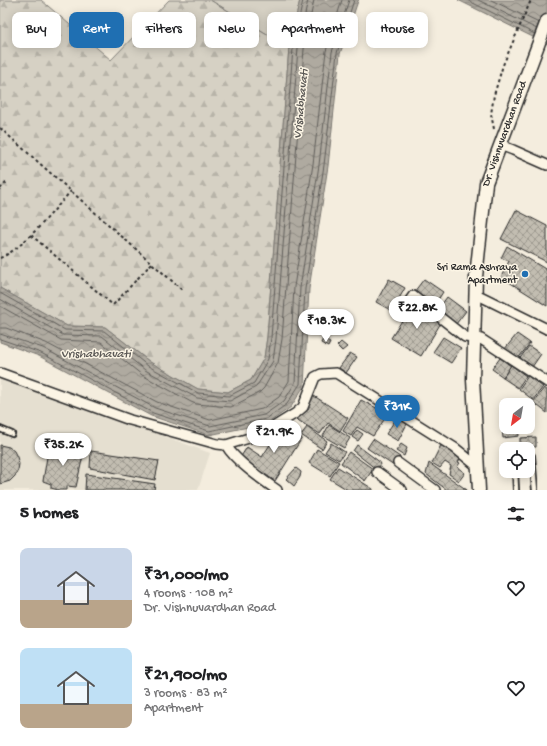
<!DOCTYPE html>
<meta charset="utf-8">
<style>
:root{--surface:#fff;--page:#f2f2f2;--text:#202124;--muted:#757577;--accent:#1f6fb2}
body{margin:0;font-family:"Gochi Hand",sans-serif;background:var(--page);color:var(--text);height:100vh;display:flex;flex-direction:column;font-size:15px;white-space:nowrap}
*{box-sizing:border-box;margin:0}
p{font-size:13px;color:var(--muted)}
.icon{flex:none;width:22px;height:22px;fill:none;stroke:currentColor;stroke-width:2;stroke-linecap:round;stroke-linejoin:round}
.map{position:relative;height:490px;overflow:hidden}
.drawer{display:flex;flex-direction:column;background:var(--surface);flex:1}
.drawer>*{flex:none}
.hud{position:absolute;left:12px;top:12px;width:523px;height:36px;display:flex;gap:8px}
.needle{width:26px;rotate:211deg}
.fabs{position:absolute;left:499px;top:398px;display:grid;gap:8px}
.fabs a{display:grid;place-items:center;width:36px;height:36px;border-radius:8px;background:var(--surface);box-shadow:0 2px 10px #0003;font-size:20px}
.price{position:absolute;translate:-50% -34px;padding:0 9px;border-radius:14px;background:#fff;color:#222;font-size:13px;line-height:26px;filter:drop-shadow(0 1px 2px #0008)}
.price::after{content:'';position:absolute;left:50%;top:24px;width:12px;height:9px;margin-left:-6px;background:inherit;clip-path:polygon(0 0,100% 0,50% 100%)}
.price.selected{background:var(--accent);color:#fff}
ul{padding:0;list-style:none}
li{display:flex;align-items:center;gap:12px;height:100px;padding:0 20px}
li span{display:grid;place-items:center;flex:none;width:112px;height:80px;border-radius:8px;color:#555}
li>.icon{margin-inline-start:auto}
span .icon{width:48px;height:48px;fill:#fffc;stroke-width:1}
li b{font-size:17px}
h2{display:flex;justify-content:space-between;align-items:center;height:48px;padding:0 20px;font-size:17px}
.chip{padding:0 14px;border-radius:8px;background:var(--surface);box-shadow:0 2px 10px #0003;font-size:14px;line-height:36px}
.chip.selected{background:var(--accent);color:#fff}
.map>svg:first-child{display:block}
</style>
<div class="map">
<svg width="547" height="490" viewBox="0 0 547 490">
<defs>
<pattern id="forest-firs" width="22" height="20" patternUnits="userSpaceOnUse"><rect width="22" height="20" fill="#d6d1c4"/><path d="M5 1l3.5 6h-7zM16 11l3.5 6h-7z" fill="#b8b4a9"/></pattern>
<pattern id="water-waves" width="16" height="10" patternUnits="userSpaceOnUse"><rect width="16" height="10" fill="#afaaa0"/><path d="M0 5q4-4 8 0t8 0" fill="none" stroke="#8f8b83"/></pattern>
<pattern id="building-cross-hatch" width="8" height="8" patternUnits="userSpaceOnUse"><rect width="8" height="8" fill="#c2bdb1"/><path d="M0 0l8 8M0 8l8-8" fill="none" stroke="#9e9a90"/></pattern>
</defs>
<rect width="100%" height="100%" fill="#f4edde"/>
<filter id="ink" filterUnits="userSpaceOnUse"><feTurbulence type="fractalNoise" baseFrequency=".025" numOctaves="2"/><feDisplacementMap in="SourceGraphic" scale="8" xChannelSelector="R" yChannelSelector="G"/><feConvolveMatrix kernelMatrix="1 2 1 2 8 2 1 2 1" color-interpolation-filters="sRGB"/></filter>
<g filter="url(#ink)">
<path fill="#e5dfd0" d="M0,376l210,77 -12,37h-198z"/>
<path fill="#d6d1c4" stroke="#807e78" d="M210,0h90l-11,47z"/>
<path fill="url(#forest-firs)" stroke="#807e78" d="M0,0h41l70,60 58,-60h41l79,47 -22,290 -3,21 -13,22 -23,12 -30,-3 -48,-27 -45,-35 -38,-1 -67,-38z"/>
<g fill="url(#water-waves)" stroke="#7a7771">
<path d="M300,0h59l-1,1 -18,53 -12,112 -19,123 -5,97 -13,21 -23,16 -59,12 -58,-19 -112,-60 -39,-14v-54l67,38 38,1 45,35 48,27 30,3 23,-12 13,-22 3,-21 22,-290z"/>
<path d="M458,0h89v44z"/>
</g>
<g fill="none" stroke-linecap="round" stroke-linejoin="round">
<g stroke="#605e5a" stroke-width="1">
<path d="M467,0l68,34"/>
<path d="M478,0l59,29"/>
<path d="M491,0l48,23"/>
<path d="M0,293l65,37 39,1 44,35 50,27 31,3 25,-13 14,-24 3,-21 22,-290 10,-48"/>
<path d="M0,299l63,36 39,1 43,34 52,28 33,3 26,-14 17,-26 3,-22 22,-291 10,-48"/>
<path d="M0,306l61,34 40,2 41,33 49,27 5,2 35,3 29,-15 4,-4 14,-25 4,-24 22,-290 10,-49"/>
<path d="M0,328h6l40,15 111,59 53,18 52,-11 17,-12 10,-16 5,-94 19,-123 13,-113 16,-51"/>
<path d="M0,334l43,14 112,60 55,18 54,-11 20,-14 11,-18 5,-95 19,-123 13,-113 17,-52"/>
<path d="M0,339l41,14 112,60 56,18 57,-12 21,-15 13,-20 5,-95 19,-124 13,-112 17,-53"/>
</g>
</g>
<g fill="url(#building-cross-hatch)" stroke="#2b2b2b">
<path d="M516,210l31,16v36l-46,-23z"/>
<path d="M507,246l40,24v36l-46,-29 8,-16 -8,-3z"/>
<path d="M389,279l16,9 -13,23 -16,-9z"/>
<path d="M424,279l19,13 -9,14 -20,-14z"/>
<path d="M447,297l19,14 -10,13 -19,-13z"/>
<path d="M413,303l29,18 -21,35 -30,-18z"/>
<path d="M517,334l13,9 -13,17 -13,-10z"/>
<path d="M443,337l18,11 -10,15 -18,-11z"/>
<path d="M323,339l7,4 -2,4 -7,-4z"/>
<path d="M341,342l6,5 -5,4 -5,-5z"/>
<path d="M529,346l12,8 -11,16 -12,-9z"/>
<path d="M350,353l7,4 -11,16 -7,-5z"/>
<path d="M500,358l11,8 -8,11 -11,-8z"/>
<path d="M511,365l15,11 -8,12 -15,-10z"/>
<path d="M528,376l15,11 -10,13 -14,-11z"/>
<path d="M544,388l3,2v23l-14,-11z"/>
<path d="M311,394l37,24 -8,13 -12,-8 -8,11 -24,-15z"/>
<path d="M361,400l27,14 -15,22 -16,-9 -6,9 -8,-5z"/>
<path d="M397,417l10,7 -9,17 -12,-7z"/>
<path d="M329,425l21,13 -6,10 -21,-12z"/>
<path d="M282,426l20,12 -27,43 -35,-23 7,-11 15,10z"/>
<path d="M307,427l20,14 -5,8 -21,-14z"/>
<path d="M518,427l1,9 -16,2 -1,-10z"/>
<path d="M357,430l6,4 -5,7 -6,-4z"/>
<path d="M536,437v10l-16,1v-10z"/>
<path d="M373,439l27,18 -6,9 -27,-18z"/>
<path d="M331,443l14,9 -6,8 -14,-8z"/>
<path d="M442,443l20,13 -4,6 2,1 -3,4 8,6 -6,8 -10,-7 2,-8 -6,-4 -5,6 -8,-5z"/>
<path d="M401,444l6,4 -3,8 -8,-5z"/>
<path d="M0,445l9,2 5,4 3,6 2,7 -1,6 -3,6 -5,5 -10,3z"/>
<path d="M49,445l35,6 -8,36 -9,-1v4h-9l-7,-2v-4l-8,-3z"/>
<path d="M357,445l24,18 -5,6 -23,-18z"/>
<path d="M317,449l22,13 -9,14 -21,-13z"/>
<path d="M91,451l68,10 -4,19 -65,-12z"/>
<path d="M349,452l24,17 -8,12 -24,-18z"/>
<path d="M429,463l38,27h-20l-21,-16z"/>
<path d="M338,467l35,22v1h-25l-18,-11z"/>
<path d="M296,468l5,4 -1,5 -6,9 -8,-7z"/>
<path d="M86,474l69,10 -1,6h-69z"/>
</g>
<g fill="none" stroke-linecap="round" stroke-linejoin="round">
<defs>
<g id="service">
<path d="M0,429l12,5"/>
<path d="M513,447v2"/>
<path d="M532,456l3,34"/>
<path d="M515,471l1,19"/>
</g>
<g id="minor">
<path d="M500,145l13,5 34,15"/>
<path d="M476,294l71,35"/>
<path d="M401,313l12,-17 52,41 16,2 66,43"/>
<path d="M0,373l130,47 87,24 9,1 36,-11 34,-21 7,-6 12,-30 6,-3 15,-1 119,75 22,18"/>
<path d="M226,445c9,16 35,34 51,45"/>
<path d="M398,463l37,27"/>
<path d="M377,472l25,18"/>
</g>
<path id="secondary" d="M479,490l-6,-111 3,-102 10,-94 61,-162"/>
</defs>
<use href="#service" stroke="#2b2b2b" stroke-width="8"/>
<use href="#minor" stroke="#2b2b2b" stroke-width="12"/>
<use href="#secondary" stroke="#2b2b2b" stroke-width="15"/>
<g stroke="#2b2b2b" stroke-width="2" stroke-dasharray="3 3" stroke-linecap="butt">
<path d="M0,128l182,162"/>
<path d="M494,129l-3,-15 3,-19 9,-30 28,-65"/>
<path d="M0,189l8,-8"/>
<path d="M31,235l82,70 39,-42"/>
<path d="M0,258c23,-9 54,-48 71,-67"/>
</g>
<use href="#service" stroke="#fcf5e5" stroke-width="4.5"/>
<use href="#minor" stroke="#fcf5e5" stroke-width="9"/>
<use href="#secondary" stroke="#fcf5e5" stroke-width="12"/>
</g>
</g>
<circle fill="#1f6fb2" stroke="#fcf5e5" stroke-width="1.5" cx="525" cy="274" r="4"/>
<g text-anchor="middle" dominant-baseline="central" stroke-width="3" stroke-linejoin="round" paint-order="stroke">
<g font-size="11" fill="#2b2b2b" stroke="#fcf5e5">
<text transform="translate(505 134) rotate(-70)">Dr. Vishnuvardhan Road</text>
</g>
<g font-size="11" fill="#2b2b2b" stroke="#fcf5e5" text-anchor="end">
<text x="517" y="268">Sri Rama Ashraya<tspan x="517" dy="13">Apartment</tspan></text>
</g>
<g font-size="12" font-style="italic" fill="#595754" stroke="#fcf5e5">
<text transform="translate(302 104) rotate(-84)">Vrishabhavati</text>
<text x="96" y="355">Vrishabhavati</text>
</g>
</g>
</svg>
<div class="fabs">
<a><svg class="needle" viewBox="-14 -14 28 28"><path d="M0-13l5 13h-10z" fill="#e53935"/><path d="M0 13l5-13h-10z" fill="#757577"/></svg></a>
<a><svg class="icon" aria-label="locate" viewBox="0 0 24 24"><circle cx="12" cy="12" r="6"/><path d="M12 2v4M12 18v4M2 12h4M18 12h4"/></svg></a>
</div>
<b class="price" style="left:417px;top:330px">₹22.8K</b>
<b class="price" style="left:326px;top:343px">₹18.3K</b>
<b class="price selected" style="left:397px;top:429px">₹31K</b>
<b class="price" style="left:274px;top:454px">₹21.9K</b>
<b class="price" style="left:63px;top:467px">₹35.2K</b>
<div class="hud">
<a class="chip">Buy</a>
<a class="chip selected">Rent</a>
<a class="chip">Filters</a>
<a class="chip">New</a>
<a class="chip">Apartment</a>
<a class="chip">House</a>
</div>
</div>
<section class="drawer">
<h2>5 homes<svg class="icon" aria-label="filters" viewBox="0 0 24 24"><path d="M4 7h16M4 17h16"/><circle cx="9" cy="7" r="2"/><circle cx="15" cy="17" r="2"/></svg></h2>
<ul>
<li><span style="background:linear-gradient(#c9d6e8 65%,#b9a48a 0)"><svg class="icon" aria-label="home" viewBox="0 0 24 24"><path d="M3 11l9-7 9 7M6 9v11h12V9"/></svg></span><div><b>₹31,000/mo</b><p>4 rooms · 108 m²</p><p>Dr. Vishnuvardhan Road</p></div><svg class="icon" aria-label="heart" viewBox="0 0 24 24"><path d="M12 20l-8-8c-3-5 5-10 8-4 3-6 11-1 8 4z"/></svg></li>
<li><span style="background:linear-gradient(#bfe0f5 70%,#b9a48a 0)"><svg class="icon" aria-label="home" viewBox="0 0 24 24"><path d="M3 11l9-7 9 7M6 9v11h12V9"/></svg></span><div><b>₹21,900/mo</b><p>3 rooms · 83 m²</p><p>Apartment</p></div><svg class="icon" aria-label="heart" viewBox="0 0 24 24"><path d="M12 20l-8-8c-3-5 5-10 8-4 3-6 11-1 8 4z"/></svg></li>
</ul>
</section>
